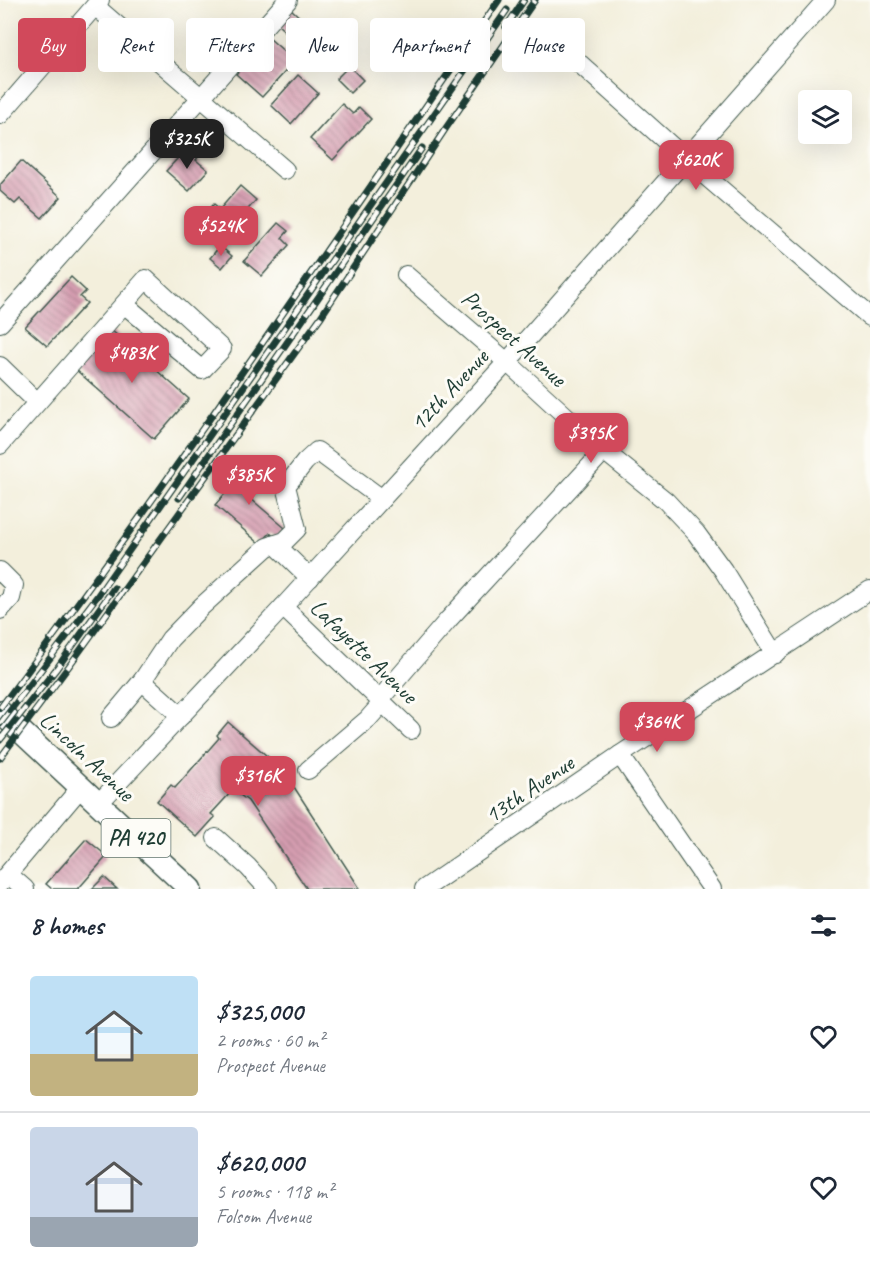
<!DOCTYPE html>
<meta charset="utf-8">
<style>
:root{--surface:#fff;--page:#f6f6f7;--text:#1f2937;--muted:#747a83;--line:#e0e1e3;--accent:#d1495b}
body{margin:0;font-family:Caveat,sans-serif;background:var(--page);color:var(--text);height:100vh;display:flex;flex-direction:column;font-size:22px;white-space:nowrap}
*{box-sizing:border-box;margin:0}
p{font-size:20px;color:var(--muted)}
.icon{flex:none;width:33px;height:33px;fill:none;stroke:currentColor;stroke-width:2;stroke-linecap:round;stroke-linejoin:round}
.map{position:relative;height:889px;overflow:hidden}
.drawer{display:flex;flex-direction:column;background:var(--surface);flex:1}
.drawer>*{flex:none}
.hud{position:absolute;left:18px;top:18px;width:834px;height:54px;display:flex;gap:12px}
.fabs{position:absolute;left:798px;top:90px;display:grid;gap:12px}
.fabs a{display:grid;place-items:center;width:54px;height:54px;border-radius:6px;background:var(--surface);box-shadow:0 6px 24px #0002;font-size:30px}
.price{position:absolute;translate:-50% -51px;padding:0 14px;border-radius:12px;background:var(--accent);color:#fff;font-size:20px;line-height:39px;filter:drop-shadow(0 2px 3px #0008)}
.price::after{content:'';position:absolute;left:50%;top:36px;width:18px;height:14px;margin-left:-9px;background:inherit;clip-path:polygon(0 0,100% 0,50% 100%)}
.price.selected{background:#222;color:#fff}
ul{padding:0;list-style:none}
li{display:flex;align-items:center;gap:18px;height:150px;padding:0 30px}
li+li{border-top:2px solid var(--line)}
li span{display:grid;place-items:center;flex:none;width:168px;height:120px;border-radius:6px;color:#555}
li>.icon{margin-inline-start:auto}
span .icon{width:72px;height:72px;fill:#fffc;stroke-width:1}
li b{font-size:26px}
h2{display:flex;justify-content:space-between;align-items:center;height:72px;padding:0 30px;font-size:26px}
.chip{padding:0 21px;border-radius:6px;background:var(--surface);box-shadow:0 6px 24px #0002;font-size:21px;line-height:54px}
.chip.selected{background:var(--accent);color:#fff}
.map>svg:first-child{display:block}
</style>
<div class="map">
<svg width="870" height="889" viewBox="0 0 870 889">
<defs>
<pattern id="building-back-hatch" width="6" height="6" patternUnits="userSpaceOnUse" patternTransform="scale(1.5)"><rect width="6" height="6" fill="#d59db0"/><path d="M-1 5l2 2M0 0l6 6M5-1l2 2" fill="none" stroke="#ac8190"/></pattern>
</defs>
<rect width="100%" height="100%" fill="#fdfcf7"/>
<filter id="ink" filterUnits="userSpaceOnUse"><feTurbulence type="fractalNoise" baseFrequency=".0167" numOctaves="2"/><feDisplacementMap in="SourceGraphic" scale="12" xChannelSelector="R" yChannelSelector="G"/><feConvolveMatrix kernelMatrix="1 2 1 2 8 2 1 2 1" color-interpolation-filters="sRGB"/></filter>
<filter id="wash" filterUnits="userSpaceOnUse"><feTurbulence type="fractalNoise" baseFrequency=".008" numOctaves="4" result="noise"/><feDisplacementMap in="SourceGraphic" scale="24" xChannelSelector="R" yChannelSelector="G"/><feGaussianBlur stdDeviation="1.35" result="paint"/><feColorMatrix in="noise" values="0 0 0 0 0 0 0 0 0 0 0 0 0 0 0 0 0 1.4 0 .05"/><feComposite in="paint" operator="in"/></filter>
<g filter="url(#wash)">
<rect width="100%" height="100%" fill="#f3efdc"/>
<g id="blocks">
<g fill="url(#building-back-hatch)">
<path d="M291,9l13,12 -14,15 -13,-12z"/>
<path d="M306,22l12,11 -13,14 -12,-11z"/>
<path d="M269,38l26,23 -33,36 -26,-23z"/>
<path d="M349,66l14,14 -13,13 -14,-14z"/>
<path d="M298,75l20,18 -27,31 -20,-19z"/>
<path d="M342,104l11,10 6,-7 12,12 -38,41 -23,-21z"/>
<path d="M188,147l10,10 -2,3 12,10 -19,21 -23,-20z"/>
<path d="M21,161l40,36 -19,21 -22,-19 -5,5 -15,-13v-6z"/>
<path d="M240,186l16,14 -33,38 -22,-19 13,-15 6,5z"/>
<path d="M278,223l10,8 -6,7 7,7 -27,31 -18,-15z"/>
<path d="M220,246l12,10 -10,12 -12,-10z"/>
<path d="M71,277l15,14 -6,6 7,6 -40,43 -22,-19z"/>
<path d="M110,329l79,70 -35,40 -79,-70z"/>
<path d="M252,463l16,14 -18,21 35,30 -9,10 -6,-5 -10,11 -45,-39z"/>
<path d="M228,722l55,48 76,117 -3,2h-49l-59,-88 -15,-11 -22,24 4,3 -18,20 -40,-36 14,-16 4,3 44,-50 -2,-3z"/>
<path d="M86,839l21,17 -29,33h-26l-6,-5z"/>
<path d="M104,877l13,12h-25z"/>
</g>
</g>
</g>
<g filter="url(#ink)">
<use href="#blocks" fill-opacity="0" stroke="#3f584d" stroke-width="1.5"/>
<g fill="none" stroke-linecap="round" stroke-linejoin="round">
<defs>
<g id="minor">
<path d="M95,6l190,164"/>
<path d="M549,36l138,124 183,157"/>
<path d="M0,115l100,-115"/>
<path d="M406,275l101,87 97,89 62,50 30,32 27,37 52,84"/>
<path d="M0,323l288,-323"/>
<path d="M0,366l37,36"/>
<path d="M0,445l146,-166 76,70 -20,21 -78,-66"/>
<path d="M275,544l35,34"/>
<path d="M0,571l14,14 -3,13 -11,12"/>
<path d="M283,607l128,123"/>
<path d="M142,681l28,-42 31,-32 66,-60 18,-6 12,-12 -11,-43 19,-24 12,-11 65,48"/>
<path d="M380,699l69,-80 155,-168"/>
<path d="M111,718l31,-37 39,35"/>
<path d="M620,755l92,134"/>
<path d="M308,770l60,-51 15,-17"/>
<path d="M99,803l184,-196 224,-245 319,-362"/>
<path d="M216,838l32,29 20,22"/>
<path d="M8,874l17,15"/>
<path d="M0,883l81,-96"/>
<path d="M424,889l196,-134 250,-165"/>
</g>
<path id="major" d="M0,712l190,177"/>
</defs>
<use href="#minor" stroke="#3f584d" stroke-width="20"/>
<use href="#major" stroke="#3f584d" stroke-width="25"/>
<use href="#minor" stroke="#fff" stroke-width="18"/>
<use href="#major" stroke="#fff" stroke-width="22"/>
<defs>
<g id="rail">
<path d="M506,27l18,-27"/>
<path d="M179,498l243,-350"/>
<path d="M0,708c174,-231 335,-471 499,-708"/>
<path d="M0,724l98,-129 409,-585"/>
<path d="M0,740l57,-72 57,-80"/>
<path d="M0,758l69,-92 251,-348 126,-190 89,-128"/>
</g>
</defs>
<use href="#rail" stroke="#1f3d34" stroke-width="7"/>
<use href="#rail" stroke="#fdfcf7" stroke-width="4.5" stroke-dasharray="14" stroke-linecap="butt"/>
</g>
</g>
<g text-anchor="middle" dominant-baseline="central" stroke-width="6" stroke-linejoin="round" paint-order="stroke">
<rect fill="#fdfcf7" stroke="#62766e" stroke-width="1.5" x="101.5" y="819" width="69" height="38" rx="4.5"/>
<g font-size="22" font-weight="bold" fill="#1f3d34">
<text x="136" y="838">PA 420</text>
</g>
<g font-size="24" fill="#1f3d34" stroke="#fdfcf7">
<text transform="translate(514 338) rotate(42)">Prospect Avenue</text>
<text transform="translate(449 390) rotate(-47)">12th Avenue</text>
<text transform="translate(364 651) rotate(44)">Lafayette Avenue</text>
<text transform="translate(87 756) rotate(43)">Lincoln Avenue</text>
<text transform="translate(529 789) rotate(-34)">13th Avenue</text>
</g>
</g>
</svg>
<div class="fabs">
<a><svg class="icon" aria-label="layers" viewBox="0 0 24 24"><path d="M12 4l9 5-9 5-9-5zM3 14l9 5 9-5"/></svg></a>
</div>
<b class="price selected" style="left:187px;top:170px">$325K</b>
<b class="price" style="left:696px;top:191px">$620K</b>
<b class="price" style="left:221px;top:257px">$524K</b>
<b class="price" style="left:132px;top:384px">$483K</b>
<b class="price" style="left:591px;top:464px">$395K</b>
<b class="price" style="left:249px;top:506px">$385K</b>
<b class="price" style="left:657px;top:753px">$364K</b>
<b class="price" style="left:258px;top:807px">$316K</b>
<div class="hud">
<a class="chip selected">Buy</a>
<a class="chip">Rent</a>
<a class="chip">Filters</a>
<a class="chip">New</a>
<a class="chip">Apartment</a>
<a class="chip">House</a>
</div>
</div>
<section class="drawer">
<h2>8 homes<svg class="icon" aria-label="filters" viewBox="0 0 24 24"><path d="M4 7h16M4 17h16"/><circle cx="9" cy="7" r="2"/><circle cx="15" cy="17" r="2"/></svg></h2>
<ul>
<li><span style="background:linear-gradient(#bfe0f5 65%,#c2b280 0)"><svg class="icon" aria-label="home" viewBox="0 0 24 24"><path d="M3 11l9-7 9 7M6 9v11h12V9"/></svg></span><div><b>$325,000</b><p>2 rooms · 60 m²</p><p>Prospect Avenue</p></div><svg class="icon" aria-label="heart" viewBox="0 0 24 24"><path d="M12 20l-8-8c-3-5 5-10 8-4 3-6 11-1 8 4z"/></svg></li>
<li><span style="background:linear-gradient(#c9d6e8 75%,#9aa5b1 0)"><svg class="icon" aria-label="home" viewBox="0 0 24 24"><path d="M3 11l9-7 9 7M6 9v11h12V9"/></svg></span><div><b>$620,000</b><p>5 rooms · 118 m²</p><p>Folsom Avenue</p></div><svg class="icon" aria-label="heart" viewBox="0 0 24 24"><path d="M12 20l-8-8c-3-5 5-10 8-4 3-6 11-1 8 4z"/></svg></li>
</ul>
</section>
